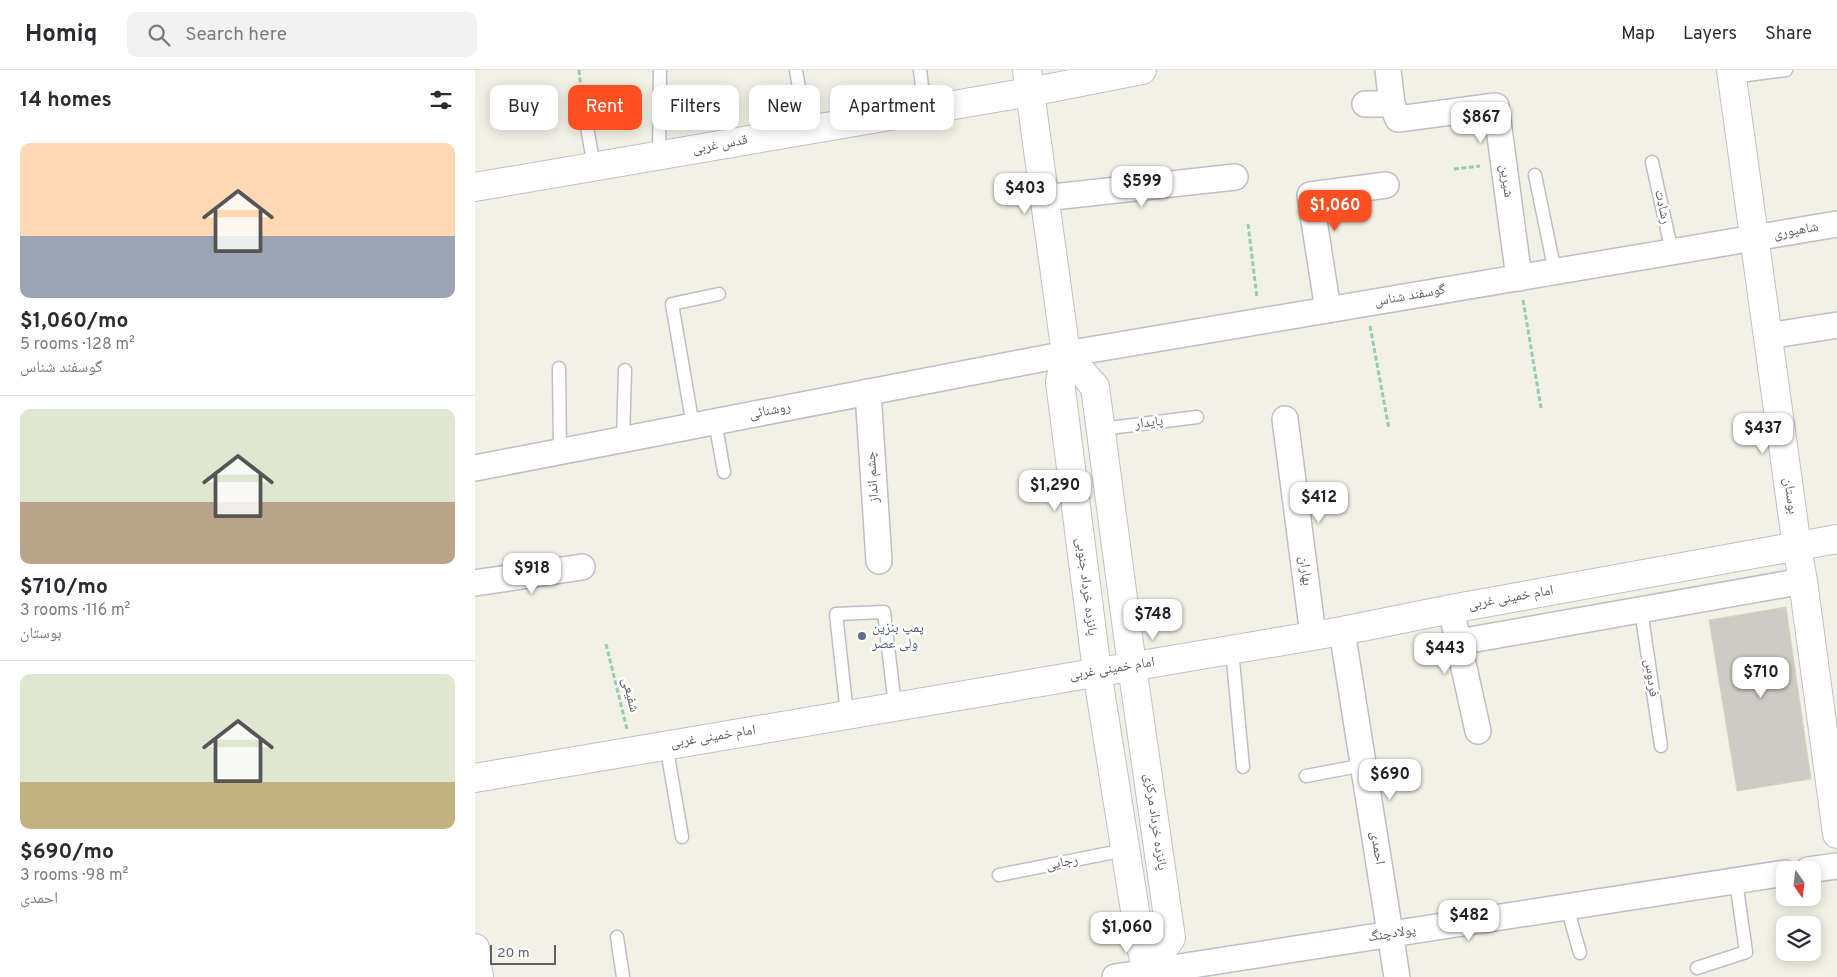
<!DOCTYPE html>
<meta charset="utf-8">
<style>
:root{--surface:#fff;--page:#f2f2f3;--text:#2b2b33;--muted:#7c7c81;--line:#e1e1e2;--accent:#fc5022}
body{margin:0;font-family:Overpass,"Noto Naskh Arabic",sans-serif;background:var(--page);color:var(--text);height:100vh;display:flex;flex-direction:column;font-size:19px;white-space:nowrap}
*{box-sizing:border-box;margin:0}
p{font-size:16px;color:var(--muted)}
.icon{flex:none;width:28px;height:28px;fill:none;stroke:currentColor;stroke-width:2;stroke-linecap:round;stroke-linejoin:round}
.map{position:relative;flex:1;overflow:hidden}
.panel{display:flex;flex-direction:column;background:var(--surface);width:475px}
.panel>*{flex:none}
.guide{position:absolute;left:15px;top:15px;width:475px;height:45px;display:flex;gap:10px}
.needle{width:32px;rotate:166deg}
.controls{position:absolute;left:1301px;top:791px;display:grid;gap:10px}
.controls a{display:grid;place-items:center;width:45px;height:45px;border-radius:10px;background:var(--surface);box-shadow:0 2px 12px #0003;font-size:25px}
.scale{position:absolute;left:15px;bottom:12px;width:66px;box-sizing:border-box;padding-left:5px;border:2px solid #5e6168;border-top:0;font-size:14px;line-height:18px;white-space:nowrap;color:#5e6168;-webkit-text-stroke:4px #fff;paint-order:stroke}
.price{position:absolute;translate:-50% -42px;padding:0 11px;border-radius:10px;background:#fff;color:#222;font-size:16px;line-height:32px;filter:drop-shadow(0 1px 2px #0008)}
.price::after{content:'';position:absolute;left:50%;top:30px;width:15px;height:11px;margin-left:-8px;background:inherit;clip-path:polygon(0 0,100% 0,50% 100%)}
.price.active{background:var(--accent);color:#fff}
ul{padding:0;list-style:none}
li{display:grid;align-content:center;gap:10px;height:265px;padding:0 20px}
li+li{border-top:1px solid var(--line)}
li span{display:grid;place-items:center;height:155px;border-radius:10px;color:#555}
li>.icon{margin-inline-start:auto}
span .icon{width:90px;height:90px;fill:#fffc;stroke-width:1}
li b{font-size:21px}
h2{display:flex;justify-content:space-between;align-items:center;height:60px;padding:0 20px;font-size:21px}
.pill{padding:0 18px;border-radius:10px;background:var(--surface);box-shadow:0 2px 12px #0003;font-size:18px;line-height:45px}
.pill.active{background:var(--accent);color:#fff}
header{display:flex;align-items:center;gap:30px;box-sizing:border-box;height:70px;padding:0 25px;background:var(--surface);border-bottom:1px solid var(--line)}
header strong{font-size:24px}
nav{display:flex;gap:28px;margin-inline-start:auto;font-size:18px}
.search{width:350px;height:45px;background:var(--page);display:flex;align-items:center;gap:12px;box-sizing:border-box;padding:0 18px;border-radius:10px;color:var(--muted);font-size:19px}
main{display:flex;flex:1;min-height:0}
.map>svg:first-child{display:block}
</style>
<header>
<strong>Homiq</strong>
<div class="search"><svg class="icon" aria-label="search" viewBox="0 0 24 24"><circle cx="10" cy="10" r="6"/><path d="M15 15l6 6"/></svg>Search here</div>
<nav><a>Map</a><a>Layers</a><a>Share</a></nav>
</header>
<main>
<section class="panel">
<h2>14 homes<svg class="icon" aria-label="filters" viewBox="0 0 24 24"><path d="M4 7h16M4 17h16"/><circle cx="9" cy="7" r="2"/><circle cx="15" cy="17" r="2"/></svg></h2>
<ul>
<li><span style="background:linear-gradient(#ffd9b3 60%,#9aa5b1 0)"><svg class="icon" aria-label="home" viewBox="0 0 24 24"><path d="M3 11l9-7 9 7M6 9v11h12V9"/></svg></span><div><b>$1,060/mo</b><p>5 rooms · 128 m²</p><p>گوسفند شناس</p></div></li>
<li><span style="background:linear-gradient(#dfe7d0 60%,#b9a48a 0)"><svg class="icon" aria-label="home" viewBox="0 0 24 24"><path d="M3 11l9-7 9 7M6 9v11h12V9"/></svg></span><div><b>$710/mo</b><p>3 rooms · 116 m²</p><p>بوستان</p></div></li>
<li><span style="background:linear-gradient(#dfe7d0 70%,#c2b280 0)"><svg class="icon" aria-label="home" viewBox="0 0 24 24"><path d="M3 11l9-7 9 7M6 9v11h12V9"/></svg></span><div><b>$690/mo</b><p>3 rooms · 98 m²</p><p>احمدی</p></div></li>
</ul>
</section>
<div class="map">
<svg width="1362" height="907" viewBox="0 0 1362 907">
<rect width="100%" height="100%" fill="#f1f1e6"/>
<path fill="#cdcbc3" stroke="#d7d4c4" d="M1311,537l25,172 -74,12 -28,-171z"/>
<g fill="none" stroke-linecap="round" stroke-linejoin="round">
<defs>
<g id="lane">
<path d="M321,0l10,61"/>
<path d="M445,0l5,40"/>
<path d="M1257,7l54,-7"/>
<path d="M108,34l11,63"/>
<path d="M184,85l1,-85"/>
<path d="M1177,92l20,90"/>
<path d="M1060,105l20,97"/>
<path d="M84,298l1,83"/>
<path d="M240,351l9,51"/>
<path d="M218,356l-21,-122 47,-10"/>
<path d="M626,359l96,-12"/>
<path d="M148,369l2,-69"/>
<path d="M1166,540l20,136"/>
<path d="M757,580l11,117"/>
<path d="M372,644l-11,-100 48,-2 11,94"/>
<path d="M191,674l16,93"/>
<path d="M831,706l58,-11"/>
<path d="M524,805l126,-25"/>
<path d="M1092,837l13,46"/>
<path d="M142,867l6,40"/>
<path d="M1222,898l49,-16 -10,-71"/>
</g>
<g id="street">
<path d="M913,0l4,34"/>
<path d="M890,34h27l6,15 98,-13 23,172"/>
<path d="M569,128l191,-21"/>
<path d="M853,240l-18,-115 76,-10"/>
<path d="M1293,266l69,-11"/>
<path d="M393,322l11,169"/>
<path d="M810,349l28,216"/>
<path d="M0,398l591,-114 771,-130"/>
<path d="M0,513l107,-16"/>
<path d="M976,539l27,122"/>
<path d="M867,561l55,346"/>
<path d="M984,572l344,-61"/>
<path d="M1333,800l29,-4"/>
<path d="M640,907l670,-104"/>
</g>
<g id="secondary">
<path d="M552,0l39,284 -6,28 37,289 43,271 8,35"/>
<path d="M1256,0l66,477 6,34 34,253"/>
<path d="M0,117l555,-95 112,-22"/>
<path d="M591,284l29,33 37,279 39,272 -24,33"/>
<path d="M0,708l867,-147 109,-22 386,-70"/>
<path d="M0,878l4,29"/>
</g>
</defs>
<use href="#lane" stroke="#bebfc6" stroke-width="15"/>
<use href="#street" stroke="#bebfc6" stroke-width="28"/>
<use href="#secondary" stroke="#bfc1c8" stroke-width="30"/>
<g stroke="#98cdaf" stroke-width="3" stroke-dasharray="5 2.5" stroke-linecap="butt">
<path d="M104,0l2,19"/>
<path d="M979,99l26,-3"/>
<path d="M773,154l9,74"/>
<path d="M1048,230l18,108"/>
<path d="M895,256l19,103"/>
<path d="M131,574l21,85"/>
</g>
<use href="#lane" stroke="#fff" stroke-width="12"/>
<use href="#street" stroke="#fff" stroke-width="25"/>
<use href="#secondary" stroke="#fff" stroke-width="28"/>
</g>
<circle fill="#5c6f8a" stroke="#fff" stroke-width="2" cx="387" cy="566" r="5"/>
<g text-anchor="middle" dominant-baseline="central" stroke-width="5" stroke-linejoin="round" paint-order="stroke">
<g font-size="14" fill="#5e6168" stroke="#fff">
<text transform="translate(245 75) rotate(-10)">قدس غربی</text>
<text transform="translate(1031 111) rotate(82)">شیرین</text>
<text transform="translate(1187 137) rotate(78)">رشادت</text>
<text transform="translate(1321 161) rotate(-10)">شاهپوری</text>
<text transform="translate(935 226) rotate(-10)">گوسفند شناس</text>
<text transform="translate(295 341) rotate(-11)">روشنائی</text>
<text transform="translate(674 353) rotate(-7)">پایدار</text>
<text transform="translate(398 407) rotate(-94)">چشم انداز</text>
<text transform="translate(1315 426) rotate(82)">بوستان</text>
<text transform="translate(830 501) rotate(83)">بهاران</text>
<text transform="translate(611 517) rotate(83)">پانزده خرداد جنوبی</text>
<text transform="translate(1036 528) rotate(-10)">امام خمینی غربی</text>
<text transform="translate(637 599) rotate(-9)">امام خمینی غربی</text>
<text transform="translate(1176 608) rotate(82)">فردوس</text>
<text transform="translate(155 625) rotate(76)">شفیعی</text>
<text transform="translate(238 667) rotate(-9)">امام خمینی غربی</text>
<text transform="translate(680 752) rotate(82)">پانزده خرداد مرکزی</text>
<text transform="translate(902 778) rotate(81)">احمدی</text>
<text transform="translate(587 793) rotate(-11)">رجایی</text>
<text transform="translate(917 864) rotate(-9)">پولادچنگ</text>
</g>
<g font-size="14" fill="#4e5e75" stroke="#fff" text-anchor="start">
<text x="397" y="558">پمپ بنزین<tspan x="397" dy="16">ولی عصر</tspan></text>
</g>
</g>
</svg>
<div class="controls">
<a><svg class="needle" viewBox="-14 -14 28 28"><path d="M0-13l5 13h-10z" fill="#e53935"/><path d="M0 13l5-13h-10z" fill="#7c7c81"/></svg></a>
<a><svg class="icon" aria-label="layers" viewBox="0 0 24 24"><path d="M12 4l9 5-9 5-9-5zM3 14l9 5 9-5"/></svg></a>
</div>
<div class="scale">20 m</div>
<b class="price" style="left:1006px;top:74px">$867</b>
<b class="price" style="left:667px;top:138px">$599</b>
<b class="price" style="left:550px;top:145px">$403</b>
<b class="price active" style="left:860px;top:162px">$1,060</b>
<b class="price" style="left:1288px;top:385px">$437</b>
<b class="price" style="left:580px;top:442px">$1,290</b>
<b class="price" style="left:844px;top:454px">$412</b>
<b class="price" style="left:57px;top:525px">$918</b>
<b class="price" style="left:678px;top:571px">$748</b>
<b class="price" style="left:970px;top:605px">$443</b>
<b class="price" style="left:1286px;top:629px">$710</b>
<b class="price" style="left:915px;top:731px">$690</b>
<b class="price" style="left:994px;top:872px">$482</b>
<b class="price" style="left:652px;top:884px">$1,060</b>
<div class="guide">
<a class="pill">Buy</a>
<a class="pill active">Rent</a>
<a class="pill">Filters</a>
<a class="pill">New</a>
<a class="pill">Apartment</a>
</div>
</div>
</main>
